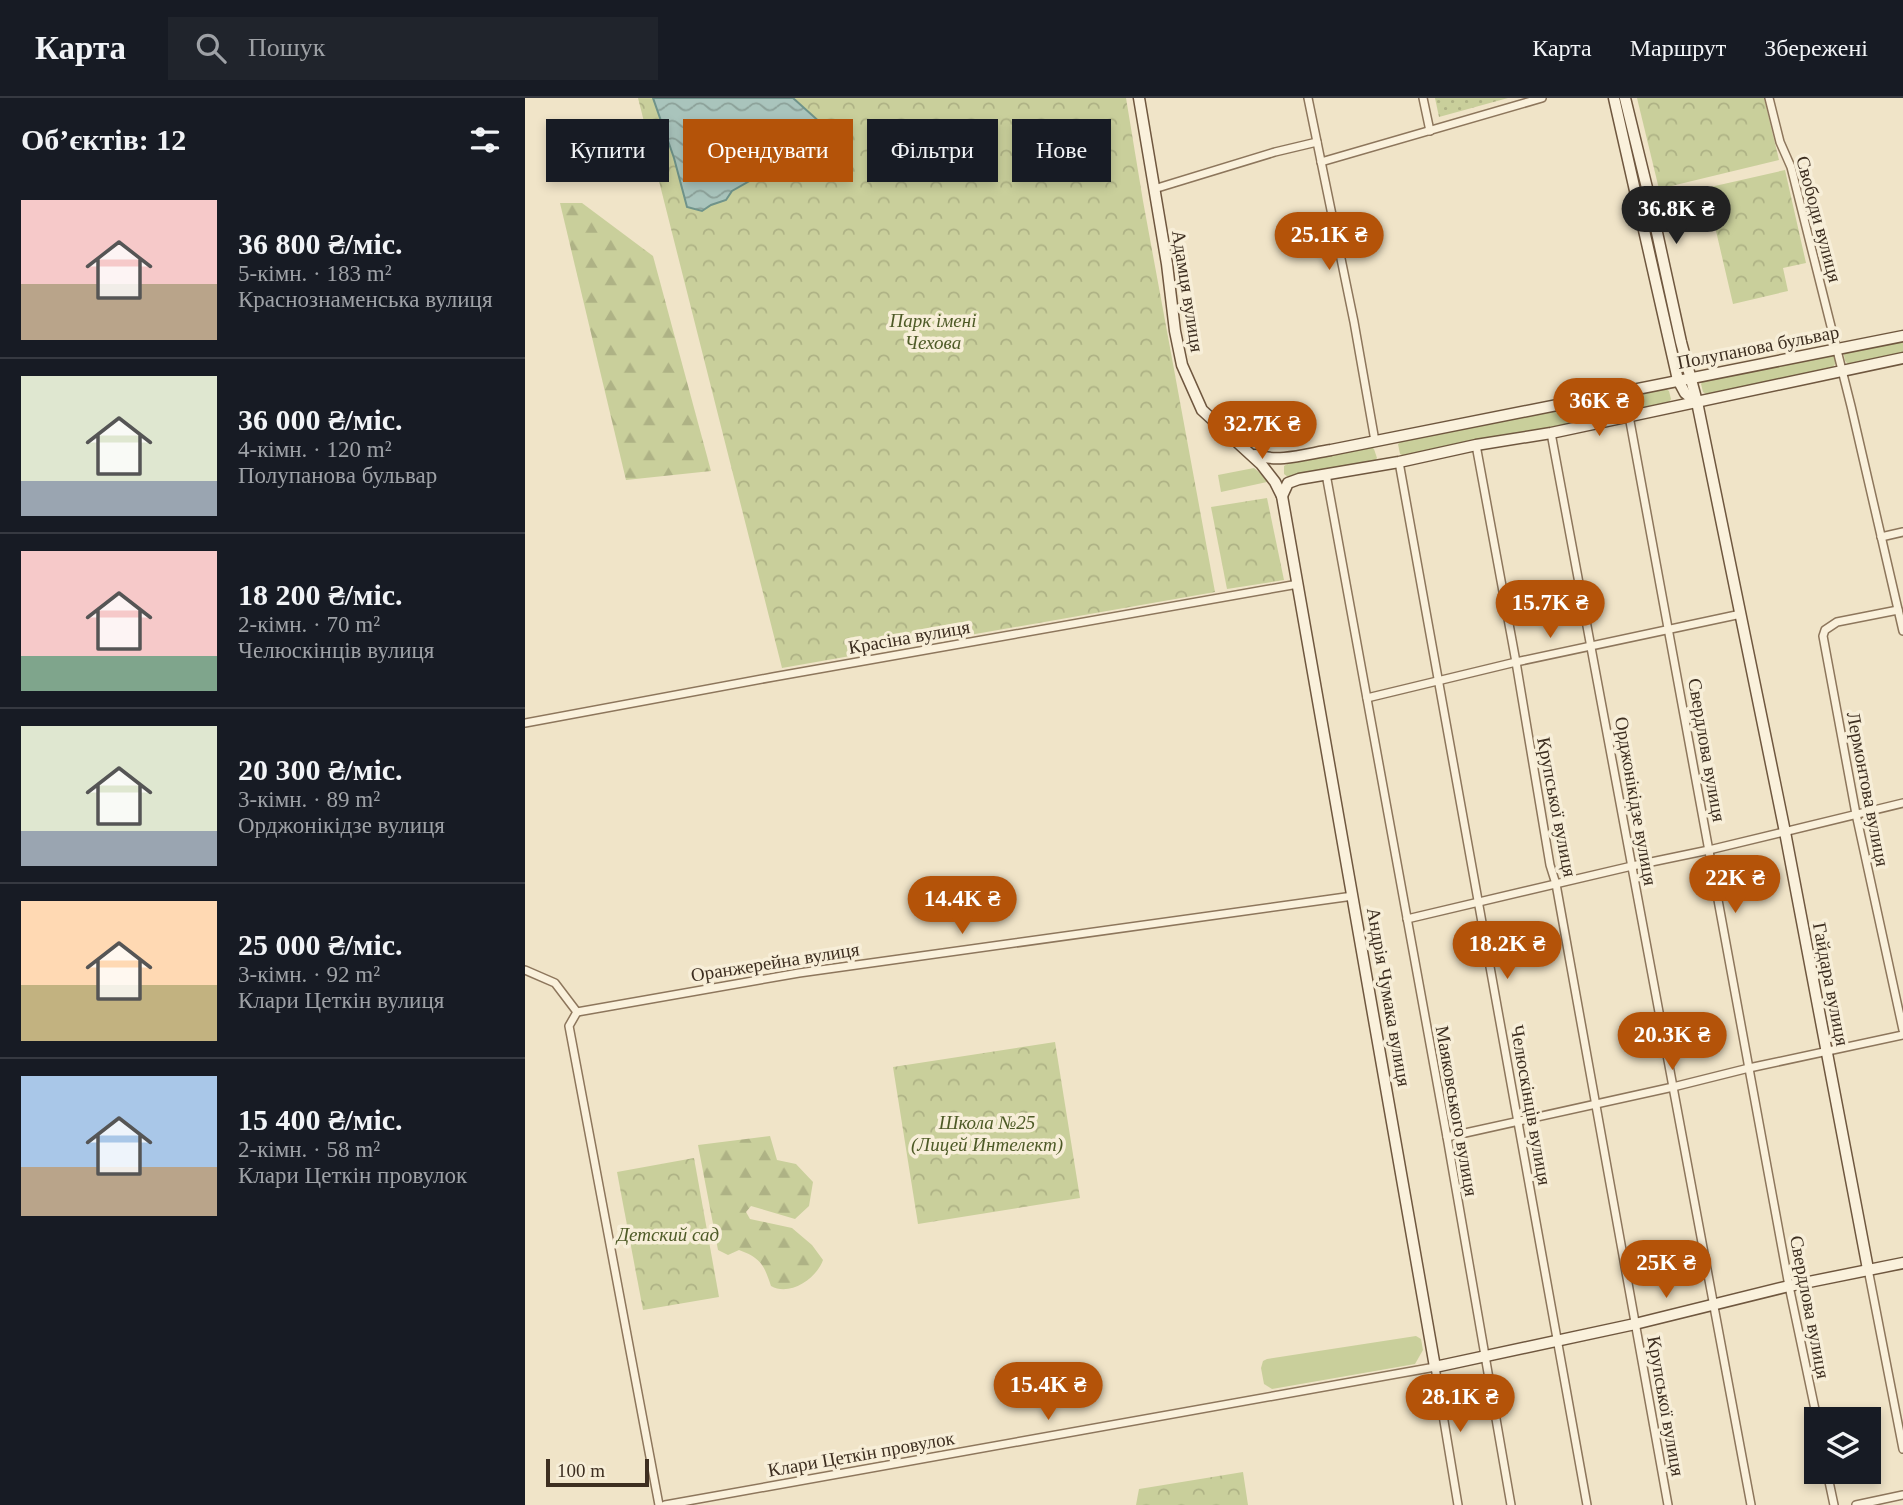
<!DOCTYPE html>
<html lang="uk">
<meta charset="utf-8">
<style>
:root{--surface:#171b24;--page:#20242c;--text:#f1f3f6;--muted:#9ea1a6;--line:#363941;--accent:#b45309}
body{margin:0;font-family:"Times New Roman",serif;background:var(--page);color:var(--text);height:100vh;display:flex;flex-direction:column;font-size:26px;white-space:nowrap}
*{box-sizing:border-box;margin:0}
p{font-size:23px;color:var(--muted)}
.icon{flex:none;width:38px;height:38px;fill:none;stroke:currentColor;stroke-width:2;stroke-linecap:round;stroke-linejoin:round}
.map{position:relative;flex:1;overflow:hidden}
.sheet{display:flex;flex-direction:column;background:var(--surface);width:525px}
.sheet>*{flex:none}
.hud{position:absolute;left:21px;top:21px;width:665px;height:63px;display:flex;gap:14px}
.controls{position:absolute;left:1279px;top:1309px;display:grid;gap:14px}
.controls a{display:grid;place-items:center;width:77px;height:77px;border-radius:0px;background:var(--surface);box-shadow:0 4px 10px #0003;font-size:35px}
.scale{position:absolute;left:21px;bottom:18px;width:103px;box-sizing:border-box;padding-left:7px;border:4px solid #3d2e20;border-top:0;font-size:19px;line-height:24px;white-space:nowrap;color:#3d2e20;-webkit-text-stroke:5px #f7eed8;paint-order:stroke}
.price{position:absolute;translate:-50% -60px;padding:0 16px;border-radius:24px;background:var(--accent);color:#fff;font-size:23px;line-height:46px;filter:drop-shadow(0 2px 4px #0008)}
.price::after{content:'';position:absolute;left:50%;top:42px;width:21px;height:16px;margin-left:-10px;background:inherit;clip-path:polygon(0 0,100% 0,50% 100%)}
.price.current{background:#222;color:#fff}
ul{padding:0;list-style:none}
li{display:flex;align-items:center;gap:21px;height:175px;padding:0 21px}
li+li{border-top:2px solid var(--line)}
li span{display:grid;place-items:center;flex:none;width:196px;height:140px;border-radius:0px;color:#555}
li>.icon{margin-inline-start:auto}
span .icon{width:84px;height:84px;fill:#fffc;stroke-width:1}
li b{font-size:30px}
h2{display:flex;justify-content:space-between;align-items:center;height:84px;padding:0 21px;font-size:30px}
.pill{padding:0 24px;border-radius:0px;background:var(--surface);box-shadow:0 4px 10px #0003;font-size:24px;line-height:63px}
.pill.current{background:var(--accent);color:#fff}
header{display:flex;align-items:center;gap:42px;box-sizing:border-box;height:98px;padding:0 35px;background:var(--surface);border-bottom:2px solid var(--line)}
header strong{font-size:33px}
nav{display:flex;gap:38px;margin-inline-start:auto;font-size:24px}
.search{width:490px;height:63px;background:var(--page);display:flex;align-items:center;gap:18px;box-sizing:border-box;padding:0 24px;border-radius:0px;color:var(--muted);font-size:26px}
main{display:flex;flex:1;min-height:0}
.map>svg:first-child{display:block}
</style>
<header>
<strong>Карта</strong>
<div class="search"><svg class="icon" aria-label="search" viewBox="0 0 24 24"><circle cx="10" cy="10" r="6"/><path d="M15 15l6 6"/></svg>Пошук</div>
<nav><a>Карта</a><a>Маршрут</a><a>Збережені</a></nav>
</header>
<main>
<section class="sheet">
<h2>Об’єктів: 12<svg class="icon" aria-label="filters" viewBox="0 0 24 24"><path d="M4 7h16M4 17h16"/><circle cx="9" cy="7" r="2"/><circle cx="15" cy="17" r="2"/></svg></h2>
<ul>
<li><span style="background:linear-gradient(#f6c9c9 60%,#b9a48a 0)"><svg class="icon" aria-label="home" viewBox="0 0 24 24"><path d="M3 11l9-7 9 7M6 9v11h12V9"/></svg></span><div><b>36 800 ₴/міс.</b><p>5-кімн. · 183 m²</p><p>Краснознаменська вулиця</p></div></li>
<li><span style="background:linear-gradient(#dfe7d0 75%,#9aa5b1 0)"><svg class="icon" aria-label="home" viewBox="0 0 24 24"><path d="M3 11l9-7 9 7M6 9v11h12V9"/></svg></span><div><b>36 000 ₴/міс.</b><p>4-кімн. · 120 m²</p><p>Полупанова бульвар</p></div></li>
<li><span style="background:linear-gradient(#f6c9c9 75%,#7fa58c 0)"><svg class="icon" aria-label="home" viewBox="0 0 24 24"><path d="M3 11l9-7 9 7M6 9v11h12V9"/></svg></span><div><b>18 200 ₴/міс.</b><p>2-кімн. · 70 m²</p><p>Челюскінців вулиця</p></div></li>
<li><span style="background:linear-gradient(#dfe7d0 75%,#9aa5b1 0)"><svg class="icon" aria-label="home" viewBox="0 0 24 24"><path d="M3 11l9-7 9 7M6 9v11h12V9"/></svg></span><div><b>20 300 ₴/міс.</b><p>3-кімн. · 89 m²</p><p>Орджонікідзе вулиця</p></div></li>
<li><span style="background:linear-gradient(#ffd9b3 60%,#c2b280 0)"><svg class="icon" aria-label="home" viewBox="0 0 24 24"><path d="M3 11l9-7 9 7M6 9v11h12V9"/></svg></span><div><b>25 000 ₴/міс.</b><p>3-кімн. · 92 m²</p><p>Клари Цеткін вулиця</p></div></li>
<li><span style="background:linear-gradient(#a9c7e8 65%,#b9a48a 0)"><svg class="icon" aria-label="home" viewBox="0 0 24 24"><path d="M3 11l9-7 9 7M6 9v11h12V9"/></svg></span><div><b>15 400 ₴/міс.</b><p>2-кімн. · 58 m²</p><p>Клари Цеткін провулок</p></div></li>
</ul>
</section>
<div class="map">
<svg width="1378" height="1407" viewBox="0 0 1378 1407">
<defs>
<pattern id="forest-firs" width="22" height="20" patternUnits="userSpaceOnUse" patternTransform="scale(1.75)"><rect width="22" height="20" fill="#c9cf9b"/><path d="M5 1l3.5 6h-7zM16 11l3.5 6h-7z" fill="#aeb285"/></pattern>
<pattern id="park-crowns" width="20" height="18" patternUnits="userSpaceOnUse" patternTransform="scale(1.75)"><rect width="20" height="18" fill="#c9cf9b"/><path d="M2 6a3 3 0 1 1 6 0M12 15a3 3 0 1 1 6 0" fill="none" stroke="#aeb285"/></pattern>
<pattern id="garden-dots" width="8" height="8" patternUnits="userSpaceOnUse" patternTransform="scale(1.75)"><rect width="8" height="8" fill="#c9cf9b"/><path d="M2 2h.1M6 6h.1" fill="none" stroke="#aeb285" stroke-width="1.8" stroke-linecap="round"/></pattern>
<pattern id="water-waves" width="16" height="10" patternUnits="userSpaceOnUse" patternTransform="scale(1.75)"><rect width="16" height="10" fill="#a9c4bc"/><path d="M0 5q4-4 8 0t8 0" fill="none" stroke="#8ba098"/></pattern>
</defs>
<rect width="100%" height="100%" fill="#f0e4c8"/>
<g fill="#c9cf9b">
<path d="M1093,0h2l64,269 -4,1z"/>
<path d="M1378,242v13l-54,12 -4,-4 -1,-6 1,-4z"/>
<path d="M1306,255l4,3 1,7 -4,5 -124,27 -5,-3 -2,-8 2,-4z"/>
<path d="M1139,290l5,3 2,8 -2,4 -5,2 -260,51 -4,-2 -2,-10 5,-4z"/>
<path d="M846,349l3,2 3,9 -2,3 -87,16 -4,-3v-8l7,-4z"/>
<path d="M729,370l7,6 6,8 -46,10 -3,-17z"/>
<path d="M891,1238l5,3 2,11 -8,14 -143,25 -8,-5 -3,-16 2,-7 4,-2z"/>
</g>
<g fill="url(#forest-firs)">
<path d="M35,105h22l71,53 58,215 -85,9z"/>
<path d="M245,1038l7,24 19,4 17,18 -4,24 -14,13 -44,-13 -5,6 4,7 42,9 20,17 11,15c-6,18 -33,37 -52,26 -7,-21 -10,-28 -32,-36l-11,5 -10,-5 -20,-105z"/>
</g>
<g fill="url(#park-crowns)">
<path d="M113,0h488l17,103 72,391 -433,76z"/>
<path d="M1112,0h127l15,62 -120,29z"/>
<path d="M1260,72l21,93 -23,5 5,23 -55,13 -27,-116z"/>
<path d="M742,400l17,82 -57,9 -16,-82z"/>
<path d="M530,944l25,156 -162,26 -25,-157z"/>
<path d="M169,1060l25,139 -76,13 -26,-138z"/>
<path d="M718,1374l5,33h-112l3,-16z"/>
</g>
<path fill="url(#garden-dots)" d="M910,0h73l-69,19z"/>
<path fill="url(#water-waves)" stroke="#6f938a" stroke-width="2" d="M128,0h140l29,26 4,12 -2,8 -6,6 -3,12 -10,6 -23,2 -27,8 -23,13 -6,9 -15,5 -9,6 -15,-4 -13,-49z"/>
<g fill="none" stroke-linecap="round" stroke-linejoin="round">
<defs>
<g id="street">
<path d="M783,0l46,224 21,119"/>
<path d="M898,0l7,33"/>
<path d="M1244,0l11,44 11,25 60,239 52,225"/>
<path d="M796,64l221,-64"/>
<path d="M629,91l121,-37 42,-10"/>
<path d="M1104,318l160,870 28,133"/>
<path d="M1026,335l200,1072"/>
<path d="M951,347l40,217 34,203 6,19 112,621"/>
<path d="M874,364l188,1043"/>
<path d="M801,376l121,663 64,368"/>
<path d="M1356,439l22,-5"/>
<path d="M1373,512l-61,12 -12,8 -2,6 33,178 47,216"/>
<path d="M842,600l149,-36 225,-48"/>
<path d="M0,625l248,-46 525,-93"/>
<path d="M882,821l225,-53 77,-16 194,-47"/>
<path d="M0,872l30,13 22,29"/>
<path d="M52,914l222,-39 554,-77"/>
<path d="M52,914l-8,14 90,479"/>
<path d="M922,1039l226,-50 76,-19 154,-33"/>
<path d="M1343,1171l35,180"/>
<path d="M1302,1374l7,33"/>
<path d="M140,1407l770,-138 23,138"/>
<path d="M1331,1407l47,-10"/>
</g>
<g id="secondary">
<path d="M614,0l28,166 8,67 7,34 20,45 59,54 14,18 7,14 153,871 200,-43 154,-38 114,-23"/>
<path d="M1089,0l64,282 7,13 11,9"/>
<path d="M1100,0l24,98 32,146 16,60 88,430 83,437"/>
<path d="M730,357c24,8 51,-1 76,-5l572,-114"/>
<path d="M757,398l6,-13 11,-4 100,-17 77,-17 75,-12 352,-75"/>
</g>
</defs>
<use href="#street" stroke="#8d765c" stroke-width="10"/>
<use href="#secondary" stroke="#6f573f" stroke-width="13"/>
<use href="#street" stroke="#faf1dc" stroke-width="7"/>
<use href="#secondary" stroke="#faf1dc" stroke-width="10"/>
</g>
<g text-anchor="middle" dominant-baseline="central" stroke-width="7" stroke-linejoin="round" paint-order="stroke">
<g font-size="19" fill="#3d2e20" stroke="#f7eed8">
<text transform="translate(1294 121) rotate(75)">Свободи вулиця</text>
<text transform="translate(663 193) rotate(81)">Адамця вулиця</text>
<text transform="translate(1233 249) rotate(-11)">Полупанова бульвар</text>
<text transform="translate(384 539) rotate(-10)">Красіна вулиця</text>
<text transform="translate(1182 652) rotate(80)">Свердлова вулиця</text>
<text transform="translate(1343 691) rotate(79)">Лермонтова вулиця</text>
<text transform="translate(1111 703) rotate(80)">Орджонікідзе вулиця</text>
<text transform="translate(1032 709) rotate(79)">Крупської вулиця</text>
<text transform="translate(250 864) rotate(-9)">Оранжерейна вулиця</text>
<text transform="translate(1306 886) rotate(79)">Гайдара вулиця</text>
<text transform="translate(864 899) rotate(80)">Андрія Чумака вулиця</text>
<text transform="translate(1006 1007) rotate(80)">Челюскінців вулиця</text>
<text transform="translate(932 1013) rotate(80)">Маяковського вулиця</text>
<text transform="translate(1285 1209) rotate(79)">Свердлова вулиця</text>
<text transform="translate(1141 1308) rotate(80)">Крупської вулиця</text>
<text transform="translate(336 1356) rotate(-10)">Клари Цеткін провулок</text>
</g>
<g font-size="19" font-style="italic" fill="#4d5a26" stroke="#f7eed8">
<text x="408" y="222">Парк імені<tspan x="408" dy="22">Чехова</tspan></text>
<text x="462" y="1024">Школа №25<tspan x="462" dy="22">(Лицей Интелект)</tspan></text>
<text x="143" y="1136">Детский сад</text>
</g>
</g>
</svg>
<div class="controls">
<a><svg class="icon" aria-label="layers" viewBox="0 0 24 24"><path d="M12 4l9 5-9 5-9-5zM3 14l9 5 9-5"/></svg></a>
</div>
<div class="scale">100 m</div>
<b class="price current" style="left:1151px;top:148px">36.8K ₴</b>
<b class="price" style="left:804px;top:174px">25.1K ₴</b>
<b class="price" style="left:1074px;top:340px">36K ₴</b>
<b class="price" style="left:737px;top:363px">32.7K ₴</b>
<b class="price" style="left:1025px;top:542px">15.7K ₴</b>
<b class="price" style="left:1210px;top:817px">22K ₴</b>
<b class="price" style="left:437px;top:838px">14.4K ₴</b>
<b class="price" style="left:982px;top:883px">18.2K ₴</b>
<b class="price" style="left:1147px;top:974px">20.3K ₴</b>
<b class="price" style="left:1141px;top:1202px">25K ₴</b>
<b class="price" style="left:523px;top:1324px">15.4K ₴</b>
<b class="price" style="left:935px;top:1336px">28.1K ₴</b>
<div class="hud">
<a class="pill">Купити</a>
<a class="pill current">Орендувати</a>
<a class="pill">Фільтри</a>
<a class="pill">Нове</a>
</div>
</div>
</main>
